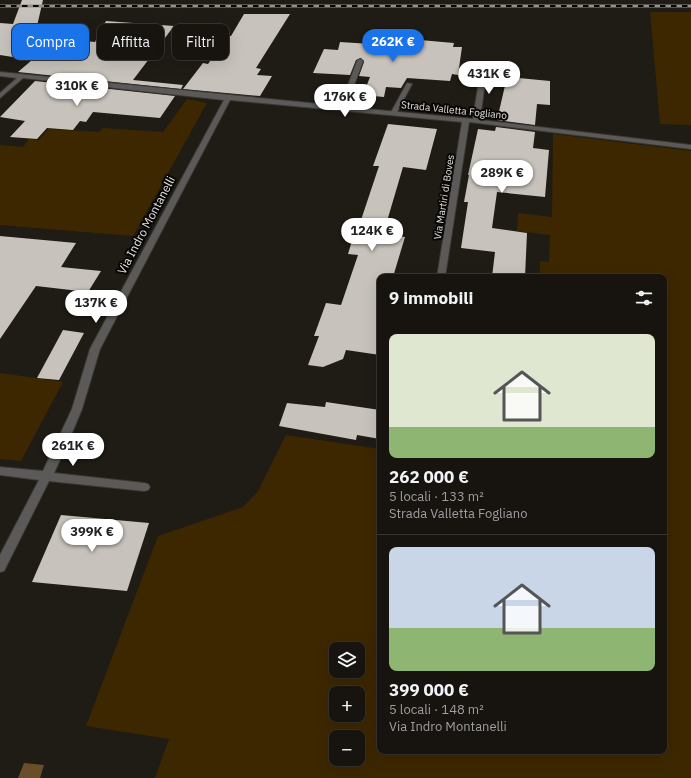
<!DOCTYPE html>
<html lang="it">
<meta charset="utf-8">
<style>
:root{--surface:#171410;--page:#24211e;--text:#f1f3f6;--muted:#9e9e9f;--line:#363330;--accent:#1a73e8}
body{margin:0;font-family:"IBM Plex Sans",sans-serif;background:var(--page);color:var(--text);height:100vh;display:flex;flex-direction:column;font-size:15px;white-space:nowrap}
*{box-sizing:border-box;margin:0}
p{font-size:13px;color:var(--muted)}
.icon{flex:none;width:22px;height:22px;fill:none;stroke:currentColor;stroke-width:2;stroke-linecap:round;stroke-linejoin:round}
.map{position:relative;flex:1;overflow:hidden}
.side{position:absolute;left:377px;top:274px;width:290px;height:480px;display:flex;flex-direction:column;background:var(--surface);border-radius:8px;box-shadow:0 4px 16px #0002,0 0 0 1px var(--line)}
.side>*{flex:none}
.top-card{position:absolute;left:12px;top:24px;width:305px;height:36px;display:flex;gap:8px}
.tools{position:absolute;left:329px;top:642px;display:grid;gap:8px}
.tools a{display:grid;place-items:center;width:36px;height:36px;border-radius:8px;background:var(--surface);box-shadow:0 4px 16px #0002,0 0 0 1px var(--line);font-size:20px}
.price{position:absolute;translate:-50% -34px;padding:0 9px;border-radius:14px;background:#fff;color:#222;font-size:13px;line-height:26px;filter:drop-shadow(0 1px 2px #0008)}
.price::after{content:'';position:absolute;left:50%;top:24px;width:12px;height:9px;margin-left:-6px;background:inherit;clip-path:polygon(0 0,100% 0,50% 100%)}
.price.on{background:var(--accent);color:#fff}
ul{padding:0;list-style:none}
li{display:grid;align-content:center;gap:8px;height:212px;padding:0 12px}
li+li{border-top:1px solid var(--line)}
li span{display:grid;place-items:center;height:124px;border-radius:8px;color:#555}
li>.icon{margin-inline-start:auto}
span .icon{width:72px;height:72px;fill:#fffc;stroke-width:1}
li b{font-size:17px}
h2{display:flex;justify-content:space-between;align-items:center;height:48px;padding:0 12px;font-size:17px}
.tag{padding:0 14px;border-radius:8px;background:var(--surface);box-shadow:0 4px 16px #0002,0 0 0 1px var(--line);font-size:14px;line-height:36px}
.tag.on{background:var(--accent);color:#fff}
.map>svg:first-child{display:block}
</style>
<div class="map">
<svg width="691" height="778" viewBox="0 0 691 778">
<rect width="100%" height="100%" fill="#1f1b15"/>
<g fill="#3d2701" fill-rule="evenodd">
<path d="M650,12h41v113l-31,-1z"/>
<path d="M187,99l20,4 -74,133 -133,-11v-80l23,2 6,-8 10,1 9,-11 51,3 4,-4 60,4z"/>
<path d="M553,134l138,17v627h-536l14,-39 -83,-13 72,-190 85,-29 15,-16 28,-56 94,14v302h284v-474h-124v-16l9,1 1,-27 -33,-4 1,-18 34,4zM336,649h22v22h-22zM336,693h22v22h-22zM336,737h22v22h-22z"/>
<path d="M0,373l63,9 -42,79 -21,-2z"/>
</g>
<path fill="#684f2a" d="M24,763l20,2 -4,13h-22z"/>
<g fill="#c7c2bb">
<path d="M22,0h21l-6,26 12,1 -10,9 56,6 11,-21 68,5 -41,54 50,5 -2,4 -163,-17 14,-12 -32,-5v-32l13,1z"/>
<path d="M244,14h46l-34,54 5,1 -4,6 15,1 -12,20 -77,-7 20,-26 5,1 20,-28h3z"/>
<path d="M420,40l34,3 -1,4h9l-4,28 -6,-1 -2,7 -43,-3 -6,10 -15,-1 -2,10 -21,-2 7,-18 -11,-1 5,-14 -3,-4 -5,2 -6,15 -37,-2 11,-24 14,1 2,-8 78,5z"/>
<path d="M507,77l43,4v24l-13,-1 -2,21 -38,-5z"/>
<path d="M35,81l140,15 -15,22 -67,-6 -7,10 -6,-1 -7,9 -26,-2 -10,11 -27,-2 15,-16 -25,-4z"/>
<path d="M388,124l49,5 -11,41 -23,-3 -18,61 9,2 -2,5 13,2 -12,40h-13v78l-34,-5 -3,9 -20,8 -15,-2 11,-29h-5l12,-33 15,2 17,-50 -10,-1 7,-23 2,1 22,-66h-6z"/>
<path d="M496,127l39,5 -2,16 16,2 -4,47 -48,-5 -5,36 35,5 -2,44h-33l3,-25 -34,-4 7,-46h-4l5,-27h-1l10,-46 17,2z"/>
<path d="M0,236l76,7 -15,24 40,4 -13,21 -52,-6 -36,53z"/>
<path d="M63,330l21,3 -25,47 -22,-2z"/>
<path d="M326,402l54,8v29l-23,-4 -1,5 -77,-14 8,-23 38,4z"/>
<path d="M61,515l88,8 -22,68 -95,-9z"/>
</g>
<g fill="none" stroke-linecap="round" stroke-linejoin="round">
<defs>
<path id="lane" d="M407,83l5,1 -16,30 -5,1 -1,-1z"/>
<path id="street" d="M360,59l3,2 -17,46 127,12 8,-52 3,-2 3,2 -7,53 211,25v4l-222,-27 -24,155h-8l25,-155 -232,-22 -130,249 -18,60 -16,38 -12,26 90,10 4,1 2,3 -2,3 -4,1 -95,-10 -45,90 -4,1v-17l39,-75 -39,-5v-8l43,4 29,-62 18,-60 134,-249 -201,-22 -23,20v-5l17,-15 -17,-2v-4l340,34 17,-45z"/>
</defs>
<use href="#lane" stroke="#3b3731" stroke-width="2"/>
<use href="#street" stroke="#3b3731" stroke-width="2"/>
<use href="#lane" fill="#5c5a58" fill-rule="evenodd"/>
<use href="#street" fill="#5c5a58" fill-rule="evenodd"/>
<defs>
<path id="rail" d="M0,6h691"/>
</defs>
<use href="#rail" stroke="#94918d" stroke-width="3"/>
<use href="#rail" stroke="#070604" stroke-width="2" stroke-dasharray="5.5" stroke-linecap="butt"/>
</g>
<g text-anchor="middle" dominant-baseline="central" stroke-width="4" stroke-linejoin="round" paint-order="stroke">
<g font-size="10" fill="#e4e1de" stroke="#070604">
<text transform="translate(454 110) rotate(6)">Strada Valletta Fogliano</text>
<text transform="translate(444 197) rotate(-81)">Via Martiri di Boves</text>
</g>
<g font-size="12" fill="#e4e1de" stroke="#070604">
<text transform="translate(146 225) rotate(-62)">Via Indro Montanelli</text>
</g>
</g>
</svg>
<div class="tools">
<a><svg class="icon" aria-label="layers" viewBox="0 0 24 24"><path d="M12 4l9 5-9 5-9-5zM3 14l9 5 9-5"/></svg></a>
<a>+</a>
<a>−</a>
</div>
<b class="price on" style="left:393px;top:63px">262K €</b>
<b class="price" style="left:489px;top:95px">431K €</b>
<b class="price" style="left:77px;top:107px">310K €</b>
<b class="price" style="left:345px;top:118px">176K €</b>
<b class="price" style="left:502px;top:194px">289K €</b>
<b class="price" style="left:372px;top:252px">124K €</b>
<b class="price" style="left:96px;top:324px">137K €</b>
<b class="price" style="left:73px;top:467px">261K €</b>
<b class="price" style="left:92px;top:553px">399K €</b>
<div class="top-card">
<a class="tag on">Compra</a>
<a class="tag">Affitta</a>
<a class="tag">Filtri</a>
</div>
<section class="side">
<h2>9 immobili<svg class="icon" aria-label="filters" viewBox="0 0 24 24"><path d="M4 7h16M4 17h16"/><circle cx="9" cy="7" r="2"/><circle cx="15" cy="17" r="2"/></svg></h2>
<ul>
<li><span style="background:linear-gradient(#dfe7d0 75%,#8fb573 0)"><svg class="icon" aria-label="home" viewBox="0 0 24 24"><path d="M3 11l9-7 9 7M6 9v11h12V9"/></svg></span><div><b>262 000 €</b><p>5 locali · 133 m²</p><p>Strada Valletta Fogliano</p></div></li>
<li><span style="background:linear-gradient(#c9d6e8 65%,#8fb573 0)"><svg class="icon" aria-label="home" viewBox="0 0 24 24"><path d="M3 11l9-7 9 7M6 9v11h12V9"/></svg></span><div><b>399 000 €</b><p>5 locali · 148 m²</p><p>Via Indro Montanelli</p></div></li>
</ul>
</section>
</div>
